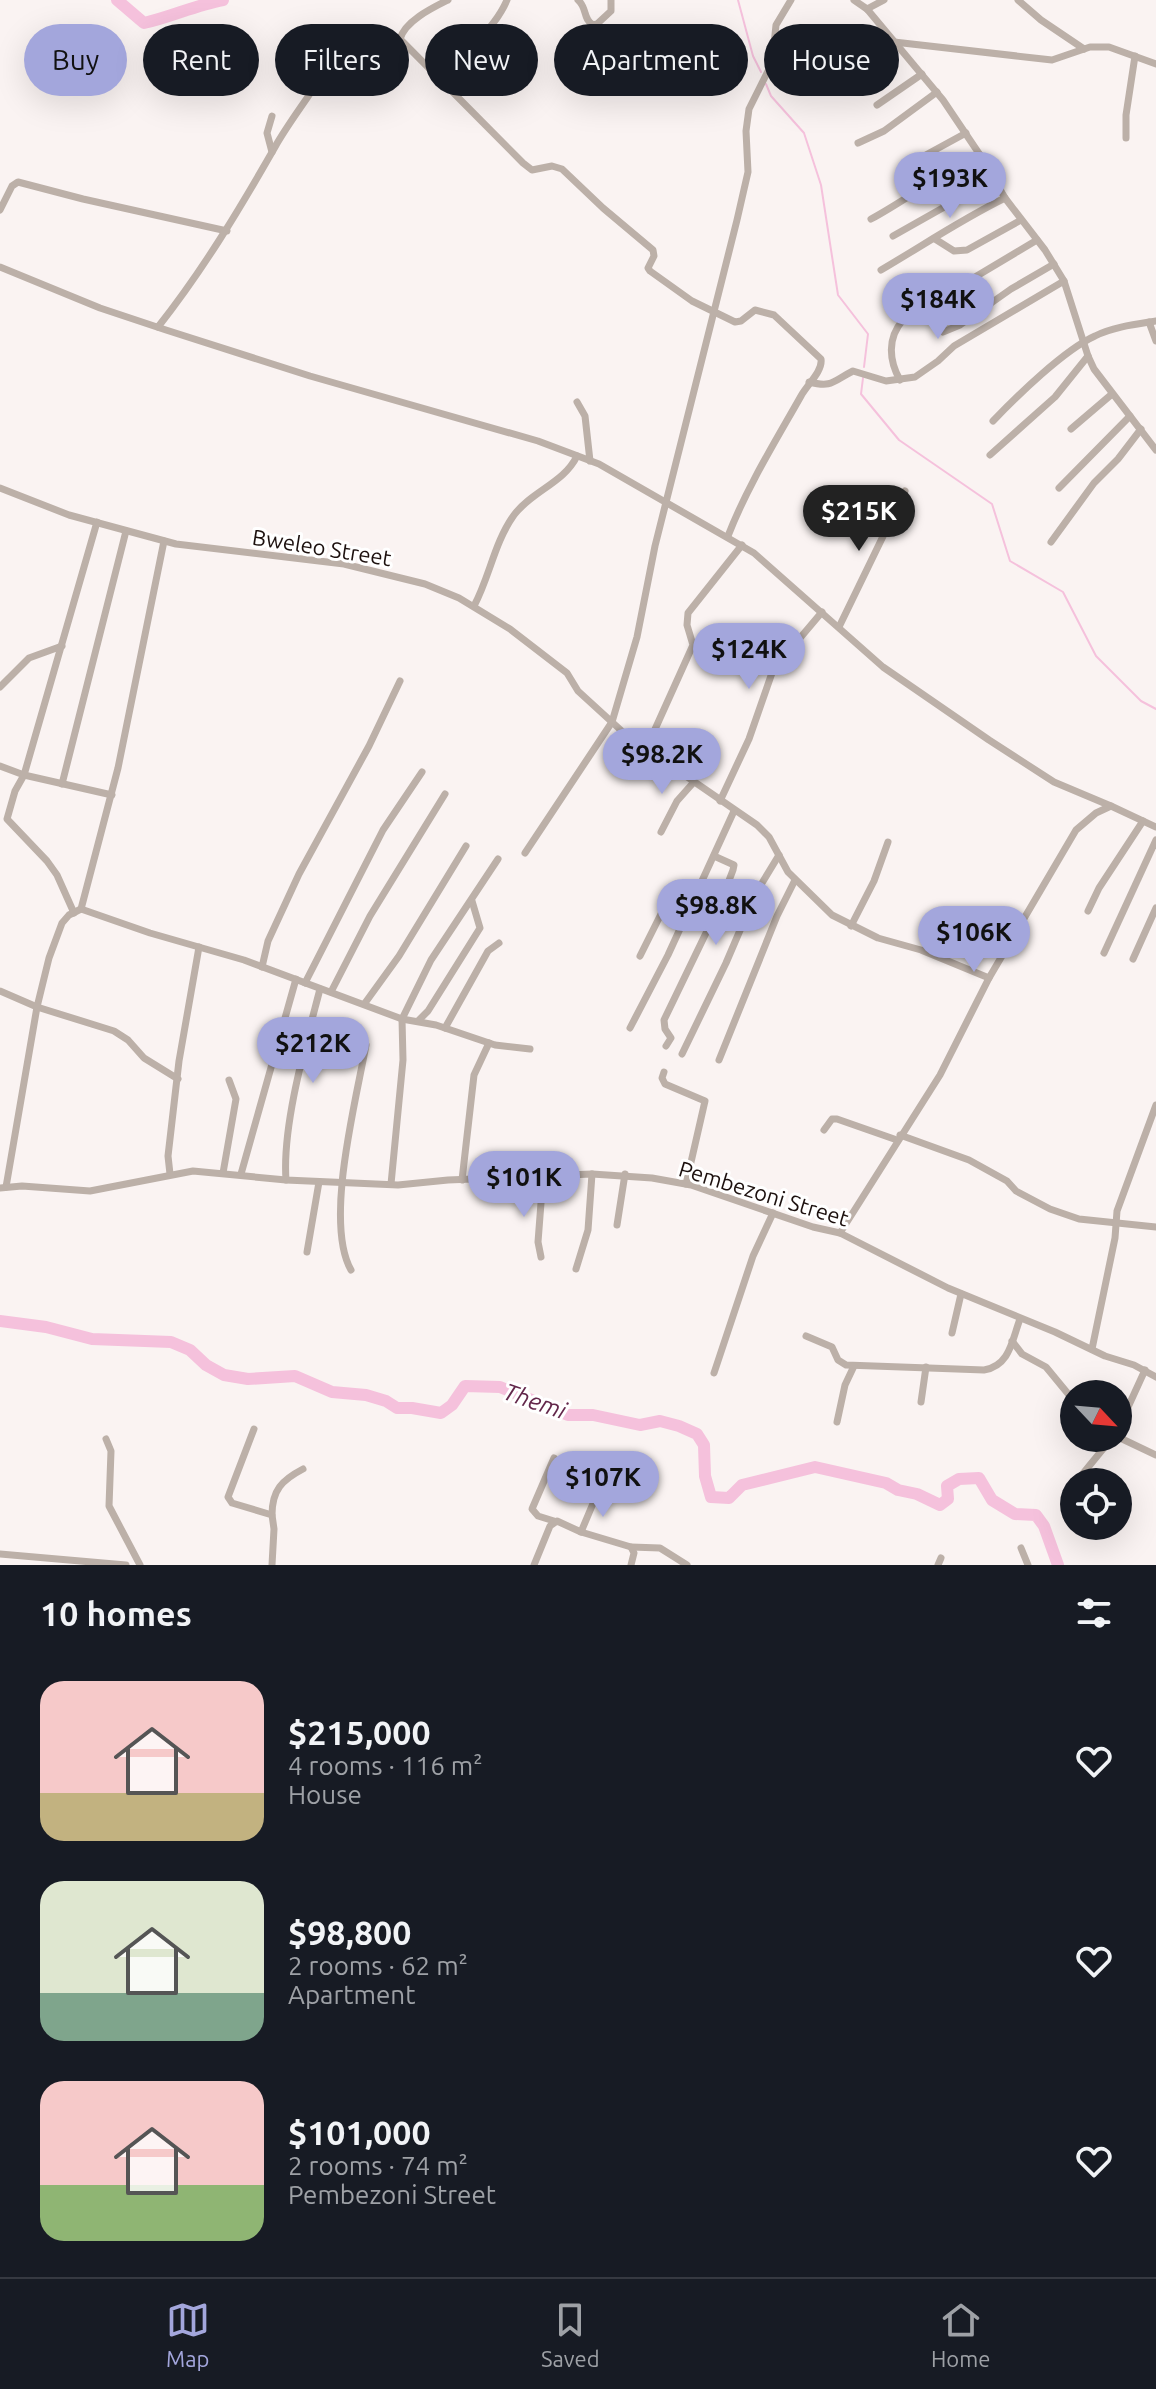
<!DOCTYPE html>
<meta charset="utf-8">
<style>
:root{--surface:#171b24;--page:#20242c;--text:#f1f3f6;--muted:#9ea1a6;--line:#363941;--accent:#a3a6dc}
body{margin:0;font-family:Ubuntu,sans-serif;background:var(--page);color:var(--text);height:100vh;display:flex;flex-direction:column;font-size:30px;white-space:nowrap}
*{box-sizing:border-box;margin:0}
p{font-size:26px;color:var(--muted)}
.icon{flex:none;width:44px;height:44px;fill:none;stroke:currentColor;stroke-width:2;stroke-linecap:round;stroke-linejoin:round}
.map{position:relative;height:1565px;overflow:hidden}
.panel{display:flex;flex-direction:column;background:var(--surface);flex:1}
.panel>*{flex:none}
.hud{position:absolute;left:24px;top:24px;width:1108px;height:72px;display:flex;gap:16px}
.needle{width:52px;rotate:116deg}
.tools{position:absolute;left:1060px;top:1380px;display:grid;gap:16px}
.tools a{display:grid;place-items:center;width:72px;height:72px;border-radius:50%;background:var(--surface);box-shadow:0 8px 32px #0002;font-size:40px}
.price{position:absolute;translate:-50% -68px;padding:0 18px;border-radius:28px;background:var(--accent);color:#111;font-size:26px;line-height:52px;filter:drop-shadow(0 2px 4px #0008)}
.price::after{content:'';position:absolute;left:50%;top:48px;width:24px;height:18px;margin-left:-12px;background:inherit;clip-path:polygon(0 0,100% 0,50% 100%)}
.price.on{background:#222;color:#fff}
ul{padding:0;list-style:none}
li{display:flex;align-items:center;gap:24px;height:200px;padding:0 40px}
li span{display:grid;place-items:center;flex:none;width:224px;height:160px;border-radius:24px;color:#555}
li>.icon{margin-inline-start:auto}
span .icon{width:96px;height:96px;fill:#fffc;stroke-width:1}
li b{font-size:34px}
h2{display:flex;justify-content:space-between;align-items:center;height:96px;padding:0 40px;font-size:34px}
.pill{padding:0 28px;border-radius:36px;background:var(--surface);box-shadow:0 8px 32px #0002;font-size:28px;line-height:72px}
.pill.on{background:var(--accent);color:#111}
.dock{display:flex;justify-content:space-around;align-items:center;height:112px;border-top:2px solid var(--line);background:var(--surface);font-size:22px;color:var(--muted)}
.dock a{display:grid;justify-items:center;gap:4px}
.dock .on{color:var(--accent)}
.map>svg:first-child{display:block}
</style>
<div class="map">
<svg width="1156" height="1565" viewBox="0 0 1156 1565">
<rect width="100%" height="100%" fill="#faf3f2"/>
<g fill="none" stroke-linecap="round" stroke-linejoin="round">
<g stroke="#f5c1dc" stroke-width="2">
<path d="M738,0l15,56 8,16"/>
<path d="M766,84l5,12 33,37 17,52 17,110 30,39 -4,33"/>
<path d="M863,378l-2,16 38,46 93,64 18,57 53,31 33,64 45,45 15,8"/>
</g>
<g stroke="#f5c1dc" stroke-width="12">
<path d="M117,0l27,23c27,-6 52,-18 79,-23"/>
<path d="M0,1321l46,6 46,12 79,3 19,8 16,15 18,10 24,4 47,-3 37,16 34,3 20,6 11,7h15l29,5 11,-8 13,-19 35,1 68,28h25l47,10 20,-4 19,5 18,8 7,11 1,31 6,21 18,1 13,-13 73,-18 71,16 12,7 19,4 23,11 8,-6 -1,-13 12,-7 20,-1 13,22 23,14 21,1 8,11 14,39"/>
</g>
<g stroke="#bcb0a8" stroke-width="7">
<path d="M448,0c-16,8 -43,21 -48,39l123,124 9,7 20,-4 10,3 41,39 50,42 1,6 -6,12 2,3 42,30 43,21 6,-1 14,-11 19,5 47,44c2,12 -14,26 -20,37 -26,46 -54,91 -73,140"/>
<path d="M578,0c9,7 5,20 15,25l4,-1 14,-13v-11"/>
<path d="M854,0l13,9 76,91 37,55 25,43 40,52 19,31 24,75 6,13 62,81"/>
<path d="M1018,0l23,20 43,29"/>
<path d="M867,9l17,-9"/>
<path d="M894,42l158,18 38,-13h19l47,17"/>
<path d="M446,86c14,-33 47,-53 61,-86"/>
<path d="M877,105l45,-31"/>
<path d="M1126,138v-23l9,-59"/>
<path d="M858,143l26,-12 53,-39"/>
<path d="M272,152l-5,-19 5,-17"/>
<path d="M902,168l64,-35"/>
<path d="M0,210l12,-24 6,-4 65,17 144,32"/>
<path d="M871,219c37,-20 71,-47 109,-64"/>
<path d="M893,236l101,-57"/>
<path d="M935,239l19,12 13,-1 54,-30"/>
<path d="M0,267l100,41 66,22 144,46 228,65 61,23 155,89 129,114 106,73 65,42 57,24"/>
<path d="M881,270c41,-24 81,-51 124,-72"/>
<path d="M1149,322l7,19"/>
<path d="M158,327c45,-57 81,-117 117,-180 14,-25 32,-47 47,-72"/>
<path d="M943,332l17,-7 51,-36 43,-25"/>
<path d="M900,380c-11,-19 -13,-42 3,-60l134,-80"/>
<path d="M809,382c24,6 24,-1 44,-11l33,10 29,-4 23,-16 16,-15 110,-65"/>
<path d="M577,402l8,14 5,45"/>
<path d="M993,421c24,-25 71,-71 102,-85 17,-9 42,-12 61,-15"/>
<path d="M1071,429l41,-35"/>
<path d="M990,455l65,-58 33,-41"/>
<path d="M0,488l69,27 107,29 168,20 81,20 34,14 51,31 57,44 11,18 47,43 132,91 12,12 19,35 44,43 46,23 43,12 68,28"/>
<path d="M1059,488l71,-72"/>
<path d="M1051,542l43,-59 24,-24 23,-30"/>
<path d="M474,606c16,-30 20,-63 40,-91 18,-24 50,-32 63,-59"/>
<path d="M839,627l66,-136"/>
<path d="M0,687l29,-29 33,-12"/>
<path d="M647,747l46,-102 -6,-20 1,-12 54,-68"/>
<path d="M0,766l24,9 88,20"/>
<path d="M62,784l64,-253"/>
<path d="M720,801l29,-62 24,-69 49,-58"/>
<path d="M661,832l16,-31 16,-18"/>
<path d="M525,853l87,-131 25,-85 18,-91 82,-326 11,-48 -2,-41 3,-22 23,-46 4,-38 15,-25"/>
<path d="M81,909l69,24 94,27 158,59 34,6 59,20 35,4"/>
<path d="M1088,911l11,-23 44,-67"/>
<path d="M74,913l-17,-38 -10,-14 -40,-42 8,-28 9,-16 73,-253"/>
<path d="M851,926l23,-45 14,-39"/>
<path d="M1104,953l52,-113"/>
<path d="M640,956l36,-72 22,5"/>
<path d="M1133,959l23,-51"/>
<path d="M262,967l6,-26 31,-67 70,-128 31,-65"/>
<path d="M305,983l78,-153 39,-58"/>
<path d="M0,991l37,16 77,24 14,9 16,18 34,21"/>
<path d="M331,992l39,-76 75,-122"/>
<path d="M365,1003l34,-47 67,-110"/>
<path d="M418,1021l10,-10 52,-83 -8,-27"/>
<path d="M445,1028l43,-77 11,-8"/>
<path d="M630,1028l38,-73 66,-144"/>
<path d="M666,1046l5,-8 -6,-9 -1,-9 56,-116 13,-34 1,-5 -20,-9"/>
<path d="M682,1054l44,-91 30,-70 23,-38"/>
<path d="M719,1060l58,-144 18,-36"/>
<path d="M664,1072l-2,6 3,6 40,17 -19,83"/>
<path d="M824,1130l8,-11h5l60,21"/>
<path d="M900,1135l69,25 38,21 9,10 34,18 29,10 77,8"/>
<path d="M223,1173l13,-74 -7,-19"/>
<path d="M170,1174l-2,-18 11,-95 20,-114"/>
<path d="M241,1174l55,-195"/>
<path d="M286,1180c-4,-55 20,-137 34,-191"/>
<path d="M462,1180l12,-105 15,-32"/>
<path d="M391,1184l12,-124 -1,-41 29,-59 67,-101"/>
<path d="M6,1187l31,-180 12,-49 13,-35 7,-8 12,-6 37,-141 46,-227"/>
<path d="M0,1188l22,-2 68,5 103,-20 93,9 112,5 50,-5 144,-6 60,4 39,7 122,42 27,6 108,55 107,44 50,24 29,9 22,12"/>
<path d="M617,1225l8,-51"/>
<path d="M840,1233l100,-158 49,-97 87,-148 20,-17 15,-7 45,21"/>
<path d="M307,1252l12,-70"/>
<path d="M541,1257l-3,-15 5,-65"/>
<path d="M576,1269l12,-39 4,-56"/>
<path d="M351,1270c-27,-48 5,-169 15,-225"/>
<path d="M952,1333l9,-39"/>
<path d="M806,1336l26,11 6,13 8,5 138,5c26,-4 28,-30 36,-51"/>
<path d="M1012,1341l10,13 24,13 28,34"/>
<path d="M1092,1349l23,-111 2,-27 39,-106"/>
<path d="M714,1373l39,-117 20,-43"/>
<path d="M921,1402l5,-35"/>
<path d="M837,1422l8,-37 9,-19"/>
<path d="M254,1429l-26,68 4,6 40,12 2,14 -2,36"/>
<path d="M1118,1429l27,-59"/>
<path d="M1118,1437l38,18"/>
<path d="M106,1439l5,12 -2,55 31,59"/>
<path d="M554,1458l-22,51 6,7 16,5"/>
<path d="M1076,1482l36,-44"/>
<path d="M272,1515c0,-25 10,-35 31,-46"/>
<path d="M581,1532l16,-38"/>
<path d="M631,1547l29,1 27,17"/>
<path d="M1021,1548l7,17"/>
<path d="M0,1554l126,11"/>
<path d="M534,1565l16,-39 7,-5 24,11 50,15 3,6 -3,12"/>
<path d="M938,1565l3,-7"/>
</g>
</g>
<g text-anchor="middle" dominant-baseline="central" stroke-width="6" stroke-linejoin="round" paint-order="stroke">
<g font-size="22" fill="#1c100e" stroke="#fff">
<text transform="translate(322 547) rotate(9)">Bweleo Street</text>
<text transform="translate(764 1193) rotate(17)">Pembezoni Street</text>
</g>
<g font-size="24" font-style="italic" fill="#63274b" stroke="#fff">
<text transform="translate(535 1401) rotate(19)">Themi</text>
</g>
</g>
</svg>
<div class="tools">
<a><svg class="needle" viewBox="-14 -14 28 28"><path d="M0-13l5 13h-10z" fill="#e53935"/><path d="M0 13l5-13h-10z" fill="#9ea1a6"/></svg></a>
<a><svg class="icon" aria-label="locate" viewBox="0 0 24 24"><circle cx="12" cy="12" r="6"/><path d="M12 2v4M12 18v4M2 12h4M18 12h4"/></svg></a>
</div>
<b class="price" style="left:950px;top:220px">$193K</b>
<b class="price" style="left:938px;top:341px">$184K</b>
<b class="price on" style="left:859px;top:553px">$215K</b>
<b class="price" style="left:749px;top:691px">$124K</b>
<b class="price" style="left:662px;top:796px">$98.2K</b>
<b class="price" style="left:716px;top:947px">$98.8K</b>
<b class="price" style="left:974px;top:974px">$106K</b>
<b class="price" style="left:313px;top:1085px">$212K</b>
<b class="price" style="left:524px;top:1219px">$101K</b>
<b class="price" style="left:603px;top:1519px">$107K</b>
<div class="hud">
<a class="pill on">Buy</a>
<a class="pill">Rent</a>
<a class="pill">Filters</a>
<a class="pill">New</a>
<a class="pill">Apartment</a>
<a class="pill">House</a>
</div>
</div>
<section class="panel">
<h2>10 homes<svg class="icon" aria-label="filters" viewBox="0 0 24 24"><path d="M4 7h16M4 17h16"/><circle cx="9" cy="7" r="2"/><circle cx="15" cy="17" r="2"/></svg></h2>
<ul>
<li><span style="background:linear-gradient(#f6c9c9 70%,#c2b280 0)"><svg class="icon" aria-label="home" viewBox="0 0 24 24"><path d="M3 11l9-7 9 7M6 9v11h12V9"/></svg></span><div><b>$215,000</b><p>4 rooms · 116 m²</p><p>House</p></div><svg class="icon" aria-label="heart" viewBox="0 0 24 24"><path d="M12 20l-8-8c-3-5 5-10 8-4 3-6 11-1 8 4z"/></svg></li>
<li><span style="background:linear-gradient(#dfe7d0 70%,#7fa58c 0)"><svg class="icon" aria-label="home" viewBox="0 0 24 24"><path d="M3 11l9-7 9 7M6 9v11h12V9"/></svg></span><div><b>$98,800</b><p>2 rooms · 62 m²</p><p>Apartment</p></div><svg class="icon" aria-label="heart" viewBox="0 0 24 24"><path d="M12 20l-8-8c-3-5 5-10 8-4 3-6 11-1 8 4z"/></svg></li>
<li><span style="background:linear-gradient(#f6c9c9 65%,#8fb573 0)"><svg class="icon" aria-label="home" viewBox="0 0 24 24"><path d="M3 11l9-7 9 7M6 9v11h12V9"/></svg></span><div><b>$101,000</b><p>2 rooms · 74 m²</p><p>Pembezoni Street</p></div><svg class="icon" aria-label="heart" viewBox="0 0 24 24"><path d="M12 20l-8-8c-3-5 5-10 8-4 3-6 11-1 8 4z"/></svg></li>
</ul>
</section>
<nav class="dock">
<a class="on"><svg class="icon" aria-label="map" viewBox="0 0 24 24"><path d="M3 6l6-2 6 2 6-2v14l-6 2-6-2-6 2zM9 4v14M15 6v14"/></svg>Map</a>
<a><svg class="icon" aria-label="saved" viewBox="0 0 24 24"><path d="M7 4h10v16l-5-4-5 4z"/></svg>Saved</a>
<a><svg class="icon" aria-label="home" viewBox="0 0 24 24"><path d="M3 11l9-7 9 7M6 9v11h12V9"/></svg>Home</a>
</nav>
